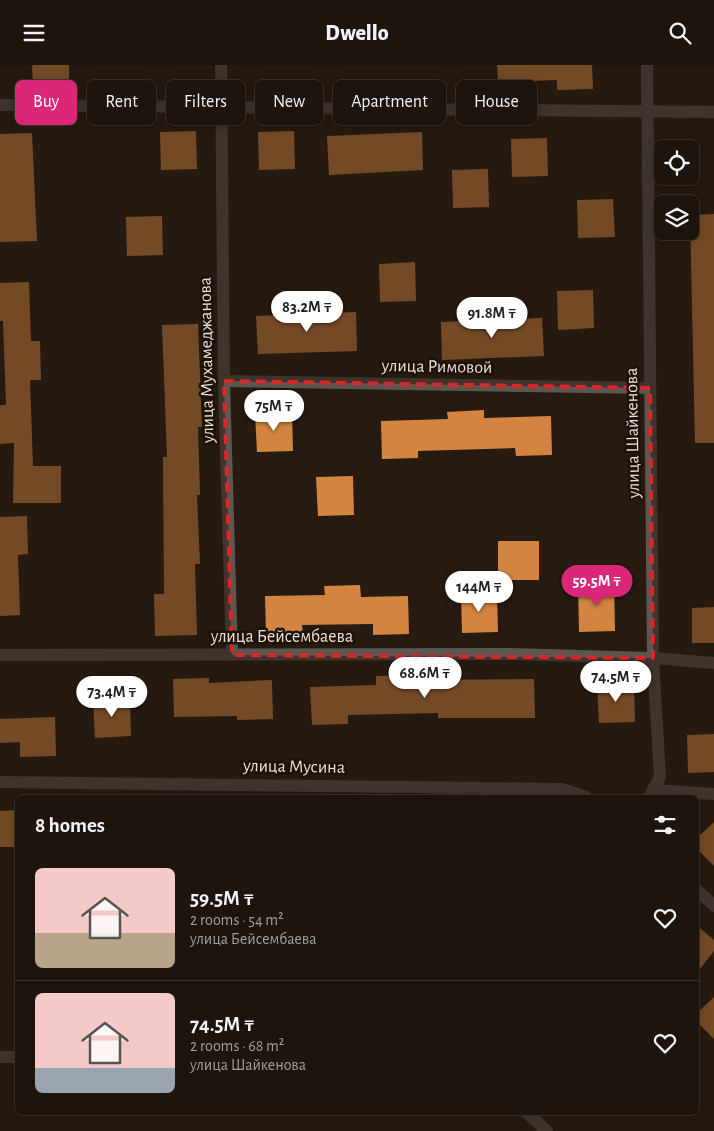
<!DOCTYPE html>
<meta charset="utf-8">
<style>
:root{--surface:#1c140d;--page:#251d16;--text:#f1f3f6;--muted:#a09e9d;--line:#3a332e;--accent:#db2777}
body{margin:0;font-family:"Alegreya Sans",sans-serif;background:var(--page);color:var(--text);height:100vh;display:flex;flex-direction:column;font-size:19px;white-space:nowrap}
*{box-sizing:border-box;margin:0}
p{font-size:16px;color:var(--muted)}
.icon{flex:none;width:28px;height:28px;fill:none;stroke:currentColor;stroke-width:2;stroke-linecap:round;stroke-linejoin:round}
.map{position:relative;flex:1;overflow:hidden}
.panel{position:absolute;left:15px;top:730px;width:684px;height:320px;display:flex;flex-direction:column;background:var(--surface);border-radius:8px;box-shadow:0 2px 12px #0003,0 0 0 1px var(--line)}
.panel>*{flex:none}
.banner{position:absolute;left:15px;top:15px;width:685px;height:45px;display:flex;gap:10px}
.controls{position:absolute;left:654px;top:75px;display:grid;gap:10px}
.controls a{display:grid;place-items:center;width:45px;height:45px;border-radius:8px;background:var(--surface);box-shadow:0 2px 12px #0003,0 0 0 1px var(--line);font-size:25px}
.price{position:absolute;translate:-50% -42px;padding:0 11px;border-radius:18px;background:#fff;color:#222;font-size:16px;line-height:32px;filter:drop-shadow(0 1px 2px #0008)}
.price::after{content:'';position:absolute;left:50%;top:30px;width:15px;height:11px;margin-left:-8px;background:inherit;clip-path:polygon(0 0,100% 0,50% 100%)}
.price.current{background:var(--accent);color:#fff}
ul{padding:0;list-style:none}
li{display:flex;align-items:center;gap:15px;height:125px;padding:0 20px}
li+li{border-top:1px solid var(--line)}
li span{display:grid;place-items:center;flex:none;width:140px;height:100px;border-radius:8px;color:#555}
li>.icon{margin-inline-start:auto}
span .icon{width:60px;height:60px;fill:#fffc;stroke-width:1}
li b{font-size:21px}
h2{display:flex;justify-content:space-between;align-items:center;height:60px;padding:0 20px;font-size:21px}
.chip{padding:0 18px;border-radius:8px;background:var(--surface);box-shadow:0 2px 12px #0003,0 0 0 1px var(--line);font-size:18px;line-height:45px}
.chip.current{background:var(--accent);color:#fff}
header{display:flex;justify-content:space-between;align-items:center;height:65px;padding:0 20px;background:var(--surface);font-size:22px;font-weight:800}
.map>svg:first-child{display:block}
</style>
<header><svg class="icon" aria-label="menu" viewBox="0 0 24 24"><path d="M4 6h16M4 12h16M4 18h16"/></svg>Dwello<svg class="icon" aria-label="search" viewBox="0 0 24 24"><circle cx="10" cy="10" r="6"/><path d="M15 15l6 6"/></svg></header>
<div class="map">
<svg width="714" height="1066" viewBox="0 0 714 1066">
<rect width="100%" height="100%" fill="#261a11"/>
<g fill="#d28440">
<path d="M32,0h37v18l-36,1z"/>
<path d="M497,0h95l1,24 -36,1v-10l-59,2z"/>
<path d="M196,66l1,38 -36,1 -1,-38z"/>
<path d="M294,66l1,38 -36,1 -1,-38z"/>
<path d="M422,67l1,38 -94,5 -2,-39z"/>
<path d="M32,68l5,108 -37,1v-108z"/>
<path d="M547,73l1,38 -36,1 -1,-38z"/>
<path d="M488,104l1,38 -36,1 -1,-38z"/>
<path d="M613,134l2,38 -37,1 -1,-38z"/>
<path d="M714,149v229h-19l-5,-228z"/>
<path d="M162,151l1,39 -36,1 -1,-39z"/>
<path d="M415,197l1,39 -36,1 -1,-38z"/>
<path d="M29,217l2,59h9l1,39h-11l3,86h28v37h-48l1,-60 -14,1v-39h6l-3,-84h-3v-38z"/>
<path d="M593,225l1,38 -36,2 -1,-39z"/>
<path d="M356,247l1,39 -99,3 -2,-38z"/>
<path d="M542,253l2,38 -102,4 -1,-38z"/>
<path d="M198,259l4,103h-4l2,68h-3l3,69h-5l2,71 -42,1 -1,-42h10l-1,-137h4l-5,-132z"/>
<path d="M484,345v8l67,-2 1,39 -36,1 -1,-8 -97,3v7l-36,1 -1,-38 67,-2 -1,-7z"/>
<path d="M292,348l1,38 -36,1 -2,-38z"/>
<path d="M353,411l1,39 -36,1 -2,-39z"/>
<path d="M27,451l1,38 -10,1 2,60 -20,1v-99z"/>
<rect x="498" y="476" width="41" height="39"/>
<path d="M614,518l1,48 -36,1 -1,-48z"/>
<path d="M360,520l1,12 47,-1 1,38 -36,1v-11l-71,1 1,9 -37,1 -1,-39 60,-1 -1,-9z"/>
<path d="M497,529l1,38 -36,1 -1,-38z"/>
<path d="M714,542v36h-22v-35z"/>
<path d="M413,610v5l121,-1 1,39h-97v-5l-90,2v9l-36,1 -2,-38 66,-2v-9z"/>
<path d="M209,613v5l63,-3 1,39 -36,1v-4l-63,1 -1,-38z"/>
<path d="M634,619l1,38 -36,1 -2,-38z"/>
<path d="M130,633l1,38 -36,2 -2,-39z"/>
<path d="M55,652l1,39 -36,1v-15l-20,1v-24z"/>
<path d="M714,669v38l-26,1 -1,-38z"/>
<path d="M18,745v37h-18v-36z"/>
<path d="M714,757v44l-18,-18v-9z"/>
<path d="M696,860l18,15v11l-18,23z"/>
<path d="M714,932v42l-18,-18v-7z"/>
</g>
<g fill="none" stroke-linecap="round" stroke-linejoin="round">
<g stroke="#5c5550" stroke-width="12">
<path d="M221,0l3,316 8,274"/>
<path d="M647,0l6,593 7,119 -11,20"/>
<path d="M0,40l714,7"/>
<path d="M224,316l426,7"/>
<path d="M0,590l509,-1 144,4 61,5"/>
<path d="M0,717l562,7 24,8"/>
<path d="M653,725l61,4"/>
<path d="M696,824l18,17"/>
<path d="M0,992h18"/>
<path d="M527,1048l20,18"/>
</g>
</g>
<path d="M0 0H714V1066H0ZM224,316l426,7 3,270 -421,-3z" fill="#261a11" fill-opacity=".55" fill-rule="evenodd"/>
<path fill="none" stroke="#d62828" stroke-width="4" stroke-dasharray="10 6" stroke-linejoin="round" d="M224,316l426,7 3,270 -421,-3z"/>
<g text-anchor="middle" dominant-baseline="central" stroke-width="5" stroke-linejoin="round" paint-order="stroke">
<g font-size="18" fill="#e9e0da" stroke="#1d1108">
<text transform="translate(207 295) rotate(-91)">улица Мухамеджанова</text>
<text transform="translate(437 302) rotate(1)">улица Римовой</text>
<text transform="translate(633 368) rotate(-91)">улица Шайкенова</text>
<text x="282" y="572">улица Бейсембаева</text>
<text transform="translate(294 702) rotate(1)">улица Мусина</text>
</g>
</g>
</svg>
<div class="controls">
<a><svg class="icon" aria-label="locate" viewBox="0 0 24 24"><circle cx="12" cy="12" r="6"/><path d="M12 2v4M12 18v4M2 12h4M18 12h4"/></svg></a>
<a><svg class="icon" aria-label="layers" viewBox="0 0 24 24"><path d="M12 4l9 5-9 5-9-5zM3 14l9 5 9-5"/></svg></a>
</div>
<b class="price" style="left:307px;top:268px">83.2M ₸</b>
<b class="price" style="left:492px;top:274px">91.8M ₸</b>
<b class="price" style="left:274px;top:367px">75M ₸</b>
<b class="price current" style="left:597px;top:542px">59.5M ₸</b>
<b class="price" style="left:479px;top:548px">144M ₸</b>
<b class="price" style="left:425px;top:634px">68.6M ₸</b>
<b class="price" style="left:616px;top:638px">74.5M ₸</b>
<b class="price" style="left:112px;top:653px">73.4M ₸</b>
<div class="banner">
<a class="chip current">Buy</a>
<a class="chip">Rent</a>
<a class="chip">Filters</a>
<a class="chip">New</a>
<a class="chip">Apartment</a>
<a class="chip">House</a>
</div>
<section class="panel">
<h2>8 homes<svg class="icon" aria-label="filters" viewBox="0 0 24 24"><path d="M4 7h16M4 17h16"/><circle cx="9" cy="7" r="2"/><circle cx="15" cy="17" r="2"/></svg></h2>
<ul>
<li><span style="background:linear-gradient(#f6c9c9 65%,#b9a48a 0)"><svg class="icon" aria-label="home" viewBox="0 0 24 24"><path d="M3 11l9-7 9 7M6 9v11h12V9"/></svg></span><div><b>59.5M ₸</b><p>2 rooms · 54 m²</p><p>улица Бейсембаева</p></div><svg class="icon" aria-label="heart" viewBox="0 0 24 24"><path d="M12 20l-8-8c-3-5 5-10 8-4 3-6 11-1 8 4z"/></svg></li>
<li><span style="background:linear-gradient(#f6c9c9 75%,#9aa5b1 0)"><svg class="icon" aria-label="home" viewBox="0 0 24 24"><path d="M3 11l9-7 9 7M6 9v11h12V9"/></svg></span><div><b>74.5M ₸</b><p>2 rooms · 68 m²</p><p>улица Шайкенова</p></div><svg class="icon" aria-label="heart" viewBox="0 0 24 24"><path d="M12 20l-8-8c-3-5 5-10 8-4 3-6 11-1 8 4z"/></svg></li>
</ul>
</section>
</div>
